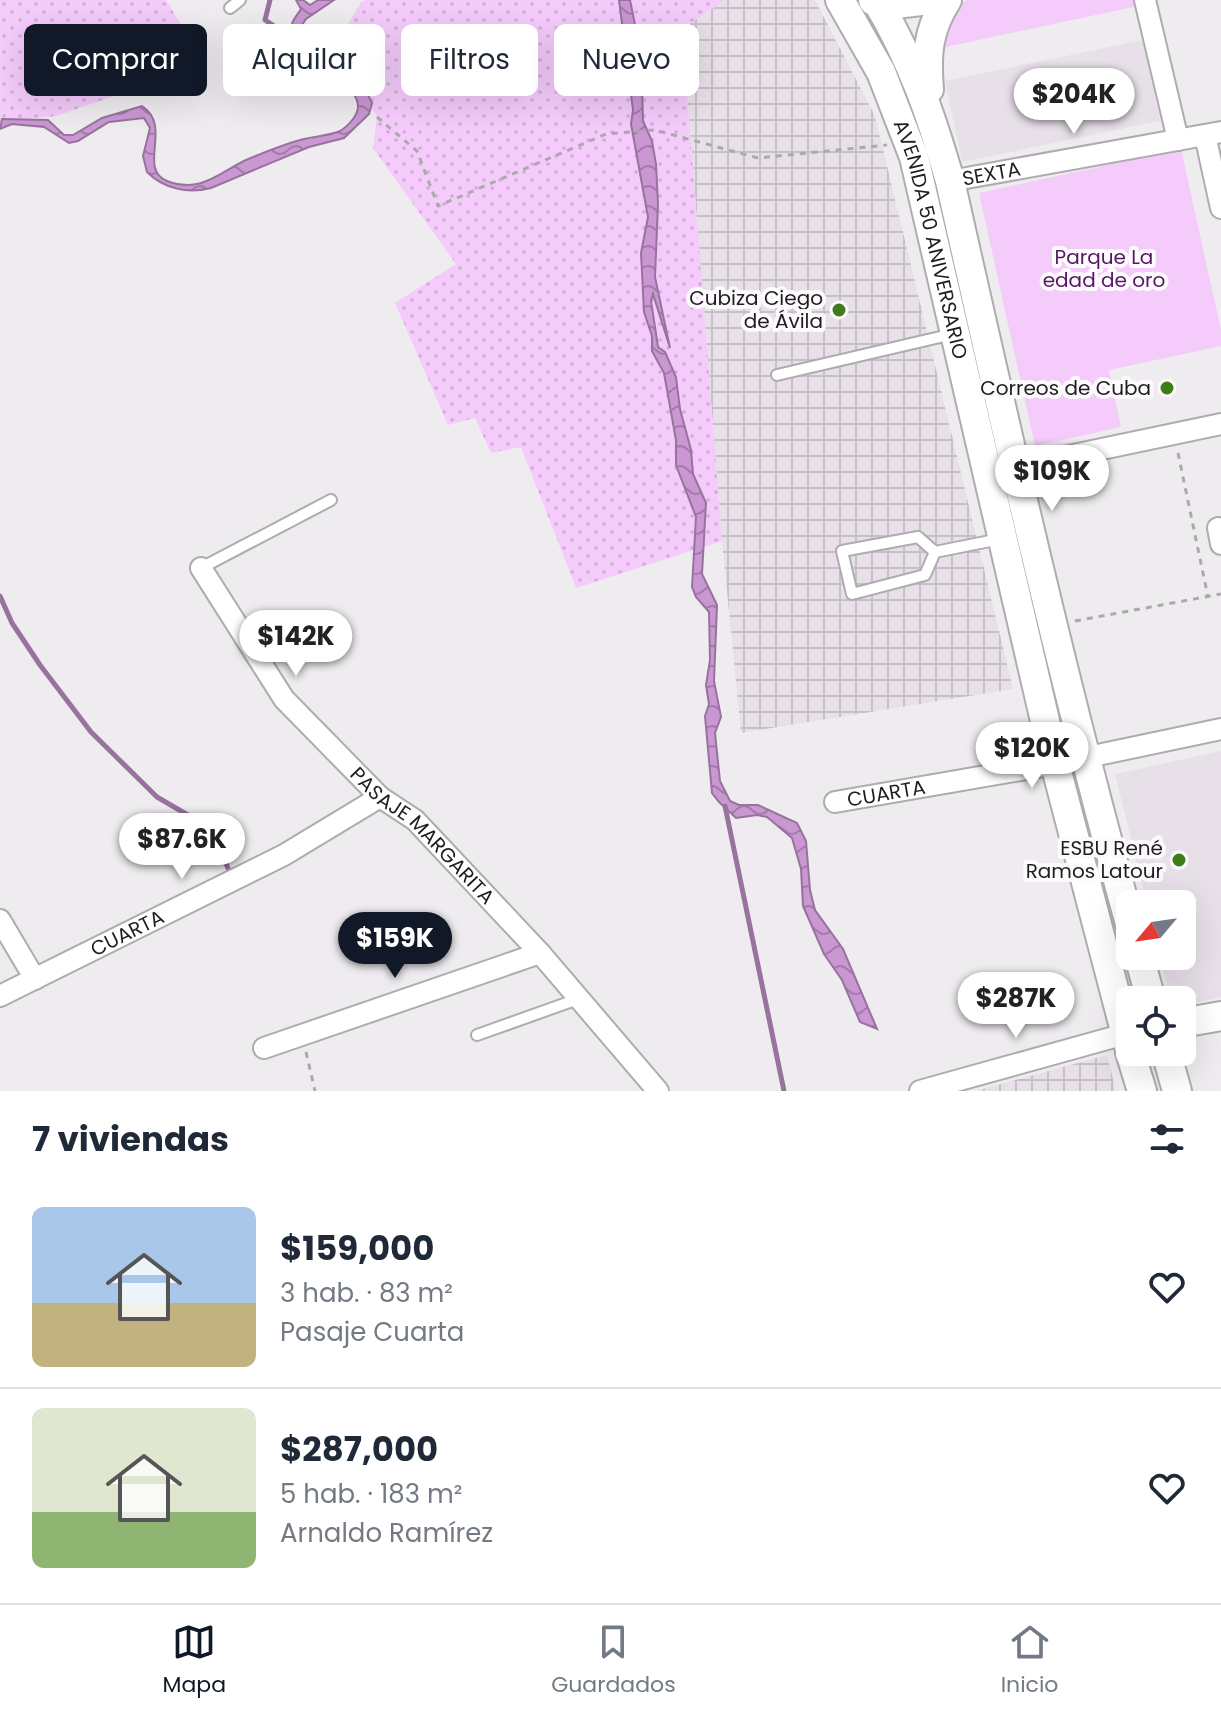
<!DOCTYPE html>
<html lang="es">
<meta charset="utf-8">
<style>
:root{--surface:#fff;--page:#f6f6f7;--text:#1f2937;--muted:#747a83;--line:#e0e1e3;--accent:#111827}
body{margin:0;font-family:Poppins,sans-serif;background:var(--page);color:var(--text);height:100vh;display:flex;flex-direction:column;font-size:30px;white-space:nowrap}
*{box-sizing:border-box;margin:0}
p{font-size:26px;color:var(--muted)}
.icon{flex:none;width:44px;height:44px;fill:none;stroke:currentColor;stroke-width:2;stroke-linecap:round;stroke-linejoin:round}
.map{position:relative;height:1091px;overflow:hidden}
.side{display:flex;flex-direction:column;background:var(--surface);flex:1}
.side>*{flex:none}
.top-card{position:absolute;left:24px;top:24px;width:800px;height:72px;display:flex;gap:16px}
.needle{width:52px;rotate:241deg}
.fabs{position:absolute;left:1116px;top:890px;display:grid;gap:16px}
.fabs a{display:grid;place-items:center;width:80px;height:80px;border-radius:12px;background:var(--surface);box-shadow:0 8px 32px #0002;font-size:40px}
.price{position:absolute;translate:-50% -68px;padding:0 18px;border-radius:28px;background:#fff;color:#222;font-size:26px;line-height:52px;filter:drop-shadow(0 2px 4px #0008)}
.price::after{content:'';position:absolute;left:50%;top:48px;width:24px;height:18px;margin-left:-12px;background:inherit;clip-path:polygon(0 0,100% 0,50% 100%)}
.price.selected{background:var(--accent);color:#fff}
ul{padding:0;list-style:none}
li{display:flex;align-items:center;gap:24px;height:200px;padding:0 32px}
li+li{border-top:2px solid var(--line)}
li span{display:grid;place-items:center;flex:none;width:224px;height:160px;border-radius:12px;color:#555}
li>.icon{margin-inline-start:auto}
span .icon{width:96px;height:96px;fill:#fffc;stroke-width:1}
li b{font-size:34px}
h2{display:flex;justify-content:space-between;align-items:center;height:96px;padding:0 32px;font-size:34px}
.tag{padding:0 28px;border-radius:12px;background:var(--surface);box-shadow:0 8px 32px #0002;font-size:28px;line-height:72px}
.tag.selected{background:var(--accent);color:#fff}
.tabs{display:flex;justify-content:space-around;align-items:center;height:112px;border-top:2px solid var(--line);background:var(--surface);font-size:22px;color:var(--muted)}
.tabs a{display:grid;justify-items:center;gap:4px}
.tabs .selected{color:var(--accent)}
.map>svg:first-child{display:block}
</style>
<div class="map">
<svg width="1221" height="1091" viewBox="0 0 1221 1091">
<defs>
<pattern id="industrial-grid" width="8" height="8" patternUnits="userSpaceOnUse" patternTransform="scale(2)"><rect width="8" height="8" fill="#e8e0e9"/><path d="M0 4h8M4 0v8" fill="none" stroke="#c7c0c7"/></pattern>
<pattern id="grass-dots" width="8" height="8" patternUnits="userSpaceOnUse" patternTransform="scale(2)"><rect width="8" height="8" fill="#f4cbfb"/><path d="M2 2h.1M6 6h.1" fill="none" stroke="#d1aed7" stroke-width="1.8" stroke-linecap="round"/></pattern>
<pattern id="water-waves" width="16" height="10" patternUnits="userSpaceOnUse" patternTransform="scale(2)"><rect width="16" height="10" fill="#ca97d3"/><path d="M0 5q4-4 8 0t8 0" fill="none" stroke="#a37bab"/></pattern>
</defs>
<rect width="100%" height="100%" fill="#efecef"/>
<g fill="#e8e0e9">
<path d="M1143,40l17,81 -198,41 -17,-81z"/>
<path d="M1221,751v246l-39,9v-6h-11l-11,-44h22v-52h-35l-32,-130z"/>
</g>
<g fill="url(#industrial-grid)">
<path d="M725,0h90l60,116 138,573 -272,44 -19,-192 -40,-512z"/>
<path d="M1107,1055l9,36h-141z"/>
</g>
<g fill="url(#grass-dots)">
<path d="M0,0h166l30,49 -64,41 -76,26 -56,5z"/>
<path d="M366,0h359l-43,29 40,512 -146,47 -55,-141 -30,6 -16,-35 -27,7 -53,-122 61,-39 -83,-116 4,-31 -40,-74 24,-41z"/>
<path d="M1080,785l62,215h-9l-60,-213z"/>
</g>
<g fill="#f4cbfb">
<path d="M967,0h170l1,6 -197,42 14,-41z"/>
<path d="M1181,149l40,181v16l-112,24 12,57 -86,19 -56,-253z"/>
</g>
<g fill="url(#water-waves)" stroke="#97739d" stroke-width="2">
<path d="M296,0h7l7,5 8,-5h16l-28,19 -4,6 12,24 31,16 15,14 12,24 -3,11 -25,24 -35,9 -98,41c-23,6 -47,1 -64,-16l-4,-16 7,-28 -6,-10 -35,4 -31,19 -9,2 -25,-16 -32,-3 -12,5 2,-10 46,1 16,15h9l29,-17 40,-12c31,20 -5,63 25,75 34,13 53,-9 79,-21 19,-8 38,-16 58,-21 11,-3 25,-3 36,-8 5,-3 10,-8 13,-12 19,-24 -21,-42 -35,-55 -8,-7 -13,-15 -19,-23 -3,-5 -8,-10 -7,-17 1,-5 7,-11 9,-15z"/>
<path d="M619,0h11l11,54 2,67 9,20 4,23 2,40 -3,73 15,71 -17,-54 -2,7 7,46 7,5 11,25 4,32 11,41 2,24 13,29 -4,71 15,31 -3,76 7,36 -6,16 5,48 10,20 9,4h19l39,18 9,18 4,49 5,20 28,39 34,80 -17,-7 -18,-42 -18,-26 -21,-48 -2,-37 -9,-31 -25,-21 -10,-2 -21,3 -17,-16 -7,-9 -7,-77 4,-12 -3,-19 4,-25 -1,-48 -13,-15 -4,-10 4,-70 -20,-52v-25l-12,-67 -12,-22v-15l-8,-24 -3,-59 7,-36 -17,-93 2,-14z"/>
</g>
<g fill="none" stroke-linecap="round" stroke-linejoin="round">
<g stroke="#97739d" stroke-width="5">
<path d="M270,0l-5,20 17,11"/>
<path d="M0,596l12,27 28,42 51,67 66,65 36,21 26,29 11,26"/>
<path d="M725,806l59,285"/>
</g>
<defs>
<g id="lane">
<path d="M230,8l10,-8"/>
<path d="M777,375l176,-41"/>
<path d="M935,552l-10,23 -73,19 -10,-43 76,-14 17,15 65,-13"/>
<path d="M201,568l130,-68"/>
<path d="M477,1035l101,-36"/>
</g>
<g id="street">
<path d="M1145,0l33,140"/>
<path d="M1205,135l16,73"/>
<path id="s1" d="M950,181l271,-49"/>
<path d="M1002,470l219,-46"/>
<path d="M1218,528l3,16"/>
<path id="s2" d="M201,568l83,131 96,98 35,23 125,133 118,138"/>
<path id="s3" d="M835,802l220,-38 166,-35"/>
<path d="M0,920l35,59"/>
<path id="s4" d="M0,996l284,-141 96,-58"/>
<path d="M264,1048l276,-95"/>
<path d="M920,1091l205,-57"/>
</g>
<g id="secondary">
<path id="s5" d="M840,0l41,72 33,85 141,607 75,286"/>
<path d="M878,3c34,57 54,115 72,178 56,249 112,497 180,743"/>
<path d="M929,89c-3,-34 -1,-60 18,-89"/>
<path d="M1139,956l12,44"/>
<path d="M1182,1023l39,-7"/>
<path d="M1130,1052l12,39"/>
<path d="M1166,1052l11,39"/>
</g>
<path id="primary" d="M874,0l13,4 34,-4"/>
</defs>
<use href="#lane" stroke="#aeacaf" stroke-width="14"/>
<use href="#street" stroke="#aeacaf" stroke-width="24"/>
<use href="#secondary" stroke="#aeacaf" stroke-width="32"/>
<use href="#primary" stroke="#aeacaf" stroke-width="34"/>
<g stroke="#aba9ab" stroke-width="3" stroke-dasharray="6 6" stroke-linecap="butt">
<path d="M377,117l40,34 21,55 168,-72 49,-4 103,28 129,-13"/>
<path d="M1178,453l30,144"/>
<path d="M1075,621l146,-27"/>
<path d="M306,1052l9,39"/>
</g>
<use href="#lane" stroke="#fff" stroke-width="10"/>
<use href="#street" stroke="#fff" stroke-width="20"/>
<use href="#secondary" stroke="#fff" stroke-width="28"/>
<use href="#primary" stroke="#fff" stroke-width="30"/>
</g>
<g fill="#3e7d1a" stroke="#fcfafc" stroke-width="3">
<circle cx="839" cy="310" r="8"/>
<circle cx="1167" cy="388" r="8"/>
<circle cx="1179" cy="860" r="8"/>
</g>
<g text-anchor="middle" dominant-baseline="central" stroke-width="8" stroke-linejoin="round" paint-order="stroke">
<g font-size="20" fill="#1f1e1f" stroke="#fcfafc">
<text stroke="none"><textPath href="#s1" startOffset="42">SEXTA</textPath></text>
<text stroke="none"><textPath href="#s5" startOffset="258">AVENIDA 50 ANIVERSARIO</textPath></text>
<text stroke="none"><textPath href="#s3" startOffset="52">CUARTA</textPath></text>
<text stroke="none"><textPath href="#s2" startOffset="350">PASAJE MARGARITA</textPath></text>
<text stroke="none"><textPath href="#s4" startOffset="142">CUARTA</textPath></text>
</g>
<g font-size="20" fill="#561861" stroke="#fcfafc">
<text x="1104" y="257">Parque La<tspan x="1104" dy="23">edad de oro</tspan></text>
</g>
<g font-size="20" fill="#1f1e1f" stroke="#fcfafc" text-anchor="end">
<text x="823" y="298">Cubiza Ciego<tspan x="823" dy="23">de Ávila</tspan></text>
<text x="1151" y="388">Correos de Cuba</text>
<text x="1163" y="848">ESBU René<tspan x="1163" dy="23">Ramos Latour</tspan></text>
</g>
</g>
</svg>
<div class="fabs">
<a><svg class="needle" viewBox="-14 -14 28 28"><path d="M0-13l5 13h-10z" fill="#e53935"/><path d="M0 13l5-13h-10z" fill="#747a83"/></svg></a>
<a><svg class="icon" aria-label="locate" viewBox="0 0 24 24"><circle cx="12" cy="12" r="6"/><path d="M12 2v4M12 18v4M2 12h4M18 12h4"/></svg></a>
</div>
<b class="price" style="left:1074px;top:136px">$204K</b>
<b class="price" style="left:1052px;top:513px">$109K</b>
<b class="price" style="left:296px;top:678px">$142K</b>
<b class="price" style="left:1032px;top:790px">$120K</b>
<b class="price" style="left:182px;top:881px">$87.6K</b>
<b class="price selected" style="left:395px;top:980px">$159K</b>
<b class="price" style="left:1016px;top:1040px">$287K</b>
<div class="top-card">
<a class="tag selected">Comprar</a>
<a class="tag">Alquilar</a>
<a class="tag">Filtros</a>
<a class="tag">Nuevo</a>
</div>
</div>
<section class="side">
<h2>7 viviendas<svg class="icon" aria-label="filters" viewBox="0 0 24 24"><path d="M4 7h16M4 17h16"/><circle cx="9" cy="7" r="2"/><circle cx="15" cy="17" r="2"/></svg></h2>
<ul>
<li><span style="background:linear-gradient(#a9c7e8 60%,#c2b280 0)"><svg class="icon" aria-label="home" viewBox="0 0 24 24"><path d="M3 11l9-7 9 7M6 9v11h12V9"/></svg></span><div><b>$159,000</b><p>3 hab. · 83 m²</p><p>Pasaje Cuarta</p></div><svg class="icon" aria-label="heart" viewBox="0 0 24 24"><path d="M12 20l-8-8c-3-5 5-10 8-4 3-6 11-1 8 4z"/></svg></li>
<li><span style="background:linear-gradient(#dfe7d0 65%,#8fb573 0)"><svg class="icon" aria-label="home" viewBox="0 0 24 24"><path d="M3 11l9-7 9 7M6 9v11h12V9"/></svg></span><div><b>$287,000</b><p>5 hab. · 183 m²</p><p>Arnaldo Ramírez</p></div><svg class="icon" aria-label="heart" viewBox="0 0 24 24"><path d="M12 20l-8-8c-3-5 5-10 8-4 3-6 11-1 8 4z"/></svg></li>
</ul>
</section>
<nav class="tabs">
<a class="selected"><svg class="icon" aria-label="map" viewBox="0 0 24 24"><path d="M3 6l6-2 6 2 6-2v14l-6 2-6-2-6 2zM9 4v14M15 6v14"/></svg>Mapa</a>
<a><svg class="icon" aria-label="saved" viewBox="0 0 24 24"><path d="M7 4h10v16l-5-4-5 4z"/></svg>Guardados</a>
<a><svg class="icon" aria-label="home" viewBox="0 0 24 24"><path d="M3 11l9-7 9 7M6 9v11h12V9"/></svg>Inicio</a>
</nav>
